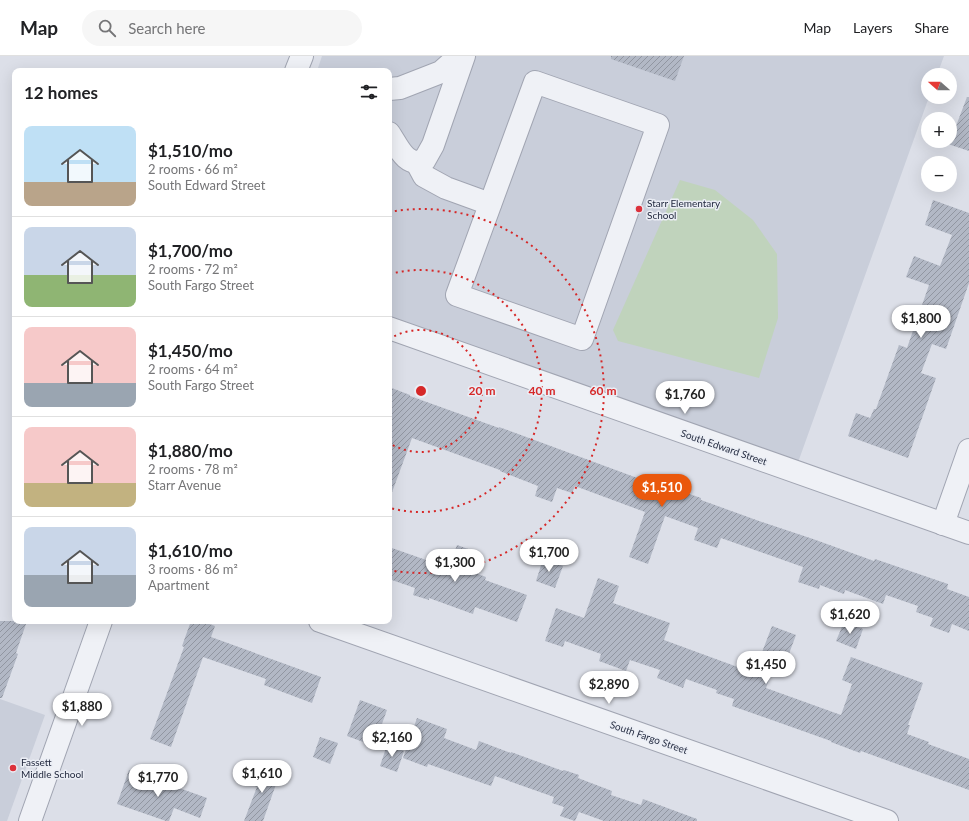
<!DOCTYPE html>
<meta charset="utf-8">
<style>
:root{--surface:#fff;--page:#f6f6f6;--text:#202124;--muted:#757577;--line:#e0e0e0;--accent:#ea580c}
body{margin:0;font-family:Lato,sans-serif;background:var(--page);color:var(--text);height:100vh;display:flex;flex-direction:column;font-size:15px;white-space:nowrap}
*{box-sizing:border-box;margin:0}
p{font-size:13px;color:var(--muted)}
.icon{flex:none;width:22px;height:22px;fill:none;stroke:currentColor;stroke-width:2;stroke-linecap:round;stroke-linejoin:round}
.map{position:relative;flex:1;overflow:hidden}
.side{position:absolute;left:12px;top:12px;width:380px;height:556px;display:flex;flex-direction:column;background:var(--surface);border-radius:8px;box-shadow:0 4px 16px #0002}
.side>*{flex:none}
.needle{width:26px;rotate:291deg}
.controls{position:absolute;left:921px;top:12px;display:grid;gap:8px}
.controls a{display:grid;place-items:center;width:36px;height:36px;border-radius:50%;background:var(--surface);box-shadow:0 4px 16px #0002;font-size:20px}
.price{position:absolute;translate:-50% -34px;padding:0 9px;border-radius:14px;background:#fff;color:#222;font-size:13px;line-height:26px;filter:drop-shadow(0 1px 2px #0008)}
.price::after{content:'';position:absolute;left:50%;top:24px;width:12px;height:9px;margin-left:-6px;background:inherit;clip-path:polygon(0 0,100% 0,50% 100%)}
.price.on{background:var(--accent);color:#fff}
ul{padding:0;list-style:none}
li{display:flex;align-items:center;gap:12px;height:100px;padding:0 12px}
li+li{border-top:1px solid var(--line)}
li span{display:grid;place-items:center;flex:none;width:112px;height:80px;border-radius:8px;color:#555}
li>.icon{margin-inline-start:auto}
span .icon{width:48px;height:48px;fill:#fffc;stroke-width:1}
li b{font-size:17px}
h2{display:flex;justify-content:space-between;align-items:center;height:48px;padding:0 12px;font-size:17px}
header{display:flex;align-items:center;gap:24px;box-sizing:border-box;height:56px;padding:0 20px;background:var(--surface);border-bottom:1px solid var(--line)}
header strong{font-size:19px}
nav{display:flex;gap:22px;margin-inline-start:auto;font-size:14px}
.search{width:280px;height:36px;background:var(--page);display:flex;align-items:center;gap:10px;box-sizing:border-box;padding:0 14px;border-radius:22px;color:var(--muted);font-size:15px}
.map>svg:first-child{display:block}
</style>
<header>
<strong>Map</strong>
<div class="search"><svg class="icon" aria-label="search" viewBox="0 0 24 24"><circle cx="10" cy="10" r="6"/><path d="M15 15l6 6"/></svg>Search here</div>
<nav><a>Map</a><a>Layers</a><a>Share</a></nav>
</header>
<div class="map">
<svg width="969" height="765" viewBox="0 0 969 765">
<defs>
<pattern id="building-hatch" width="6" height="6" patternUnits="userSpaceOnUse"><rect width="6" height="6" fill="#b2b8c5"/><path d="M-1 1l2-2M0 6l6-6M5 7l2-2" fill="none" stroke="#9196a1"/></pattern>
</defs>
<rect width="100%" height="100%" fill="#dcdfe8"/>
<g fill="#c9ceda">
<path d="M322,0h622l-7,19h-9l1,22 -133,371 -407,-146v-251h-72z"/>
<path d="M0,643l45,16 -38,106h-7z"/>
</g>
<path fill="#c0d3bc" d="M680,124l35,10 38,30 24,34 1,64 -19,60 -141,-37 -5,-11z"/>
<g fill="url(#building-hatch)">
<path d="M611,0h73l-9,25 -64,-22z"/>
<path d="M967,41h2v54l-30,-10h11v-17l6,2z"/>
<path d="M933,144l36,13v70l-23,66 -14,-5 -11,29 15,5 -28,80 -60,-22 8,-23 14,5 4,-9h2l23,-64 8,3 22,-63 -23,-8 8,-21 26,10 12,-31 -27,-10z"/>
<path d="M389,331l21,8v1l89,32v-1l160,59 1,-2 41,14v2l58,21 54,18 61,22 1,-2 73,25 -1,5 22,8v34l-17,-7 -3,9 -19,-7 3,-8 -17,-6 2,-6 -32,-11 -3,9 -38,-14 -1,4 -24,-9 -1,4 -21,-7 5,-15 -82,-29 -4,10 -23,-8 4,-12 -33,-12 -17,48 -19,-7 16,-45 -70,-26 -3,7 -15,-5 -5,14 -17,-6 3,-10 -38,-15v-1l-88,-32 -21,57h-2z"/>
<path d="M457,489l25,9 -7,19 11,4 -1,3 42,15 -10,27 -42,-15 -2,7 -44,-16v2l-16,-5 2,-7 -26,-9v-32l60,21z"/>
<path d="M543,503l20,7 -8,22 -19,-7z"/>
<path d="M598,522l21,8 -6,17 57,20 -6,17 79,29 5,-14 11,5 13,-34 24,9 -9,24 -9,-4 -12,33 75,27 11,-31 -10,-4 9,-23 72,26 -15,42h2l-3,9 22,8 -1,2 41,15v31l-108,-39 -1,2 -29,-11v-1l-99,-35 2,-7 -18,-6 1,-3 -31,-11 -3,9 -26,-10 3,-8 -30,-10 -4,11 -27,-10 2,-7 -36,-13 -2,6 -18,-6 11,-33 28,10z"/>
<path d="M0,565h27l-11,32 2,1 -16,44h-2z"/>
<path d="M191,565h10l14,5 -4,11 110,40 -9,26 -48,-18 2,-6 -63,-22 -32,90 -21,-8 34,-92 -2,-1z"/>
<path d="M844,566l19,7 -7,20 -20,-8z"/>
<path d="M360,644l27,10 -13,36 -27,-10z"/>
<path d="M417,662l30,11 -3,9 32,12 3,-9 32,12v-1l52,19 1,-1 15,5 -1,3 34,13 -1,4 30,10 2,-6 54,20v2h-93l-25,-9 -4,9 -15,-5 4,-9 -12,-4 2,-6 -59,-21 -4,10 -63,-22 -1,3 -24,-9z"/>
<path d="M320,681l18,6 -8,21 -17,-7z"/>
<path d="M387,689l17,6 -7,21 -17,-6z"/>
<path d="M259,710l21,7 -17,48h-19l13,-34 -5,-2z"/>
<path d="M129,714l78,28 -7,20 -26,-10 -5,13h-3l-49,-17z"/>
</g>
<g fill="none" stroke-linecap="round" stroke-linejoin="round">
<defs>
<g id="minor">
<path d="M296,15l6,-15"/>
<path d="M535,26l123,43 -76,214 -125,-44z"/>
<path d="M389,33l11,-1 41,-16 18,-16"/>
<path d="M389,77c9,13 16,34 35,28l9,-16 31,-89"/>
<path d="M417,107l7,13 22,12 44,16"/>
<path d="M389,272l580,205"/>
<path d="M943,468l26,-74"/>
<path d="M320,565l567,200"/>
<path d="M30,765l71,-200"/>
</g>
</defs>
<use href="#minor" stroke="#a1a5b2" stroke-width="24"/>
<use href="#minor" stroke="#eff1f6" stroke-width="22"/>
</g>
<g fill="none" stroke="#d62828" stroke-width="2" stroke-dasharray="2 4">
<path d="M389 283A61 61 0 1 1 389 387"/>
<path d="M390 218A121 121 0 1 1 390 452"/>
<path d="M389 156A182 182 0 1 1 389 514"/>
</g>
<g fill="#dc313b" stroke="#ebeef5" stroke-width="1.5">
<circle cx="639" cy="153" r="4"/>
<circle cx="13" cy="712" r="4"/>
</g>
<g text-anchor="middle" dominant-baseline="central" stroke-width="3" stroke-linejoin="round" paint-order="stroke">
<g font-size="10" fill="#242b40" stroke="#ebeef5" text-anchor="start">
<text x="647" y="147">Starr Elementary<tspan x="647" dy="12">School</tspan></text>
<text x="21" y="706">Fassett<tspan x="21" dy="12">Middle School</tspan></text>
</g>
<g font-size="10" fill="#242b40" stroke="#ebeef5">
<text transform="translate(724 391) rotate(19)">South Edward Street</text>
<text transform="translate(649 681) rotate(19)">South Fargo Street</text>
</g>
</g>
<circle cx="421" cy="335" r="6" fill="#d62828" stroke="#ebeef5" stroke-width="2"/>
<g font-size="12" text-anchor="middle" font-weight="bold" fill="#d62828" stroke="#ebeef5" stroke-width="3" stroke-linejoin="round" paint-order="stroke">
<text x="482" y="339">20 m</text>
<text x="542" y="339">40 m</text>
<text x="603" y="339">60 m</text>
</g>
</svg>
<div class="controls">
<a><svg class="needle" viewBox="-14 -14 28 28"><path d="M0-13l5 13h-10z" fill="#e53935"/><path d="M0 13l5-13h-10z" fill="#757577"/></svg></a>
<a>+</a>
<a>−</a>
</div>
<b class="price" style="left:921px;top:283px">$1,800</b>
<b class="price" style="left:685px;top:359px">$1,760</b>
<b class="price on" style="left:662px;top:452px">$1,510</b>
<b class="price" style="left:549px;top:517px">$1,700</b>
<b class="price" style="left:455px;top:527px">$1,300</b>
<b class="price" style="left:850px;top:579px">$1,620</b>
<b class="price" style="left:766px;top:629px">$1,450</b>
<b class="price" style="left:609px;top:649px">$2,890</b>
<b class="price" style="left:82px;top:671px">$1,880</b>
<b class="price" style="left:392px;top:702px">$2,160</b>
<b class="price" style="left:262px;top:738px">$1,610</b>
<b class="price" style="left:158px;top:742px">$1,770</b>
<section class="side">
<h2>12 homes<svg class="icon" aria-label="filters" viewBox="0 0 24 24"><path d="M4 7h16M4 17h16"/><circle cx="9" cy="7" r="2"/><circle cx="15" cy="17" r="2"/></svg></h2>
<ul>
<li><span style="background:linear-gradient(#bfe0f5 70%,#b9a48a 0)"><svg class="icon" aria-label="home" viewBox="0 0 24 24"><path d="M3 11l9-7 9 7M6 9v11h12V9"/></svg></span><div><b>$1,510/mo</b><p>2 rooms · 66 m²</p><p>South Edward Street</p></div></li>
<li><span style="background:linear-gradient(#c9d6e8 60%,#8fb573 0)"><svg class="icon" aria-label="home" viewBox="0 0 24 24"><path d="M3 11l9-7 9 7M6 9v11h12V9"/></svg></span><div><b>$1,700/mo</b><p>2 rooms · 72 m²</p><p>South Fargo Street</p></div></li>
<li><span style="background:linear-gradient(#f6c9c9 70%,#9aa5b1 0)"><svg class="icon" aria-label="home" viewBox="0 0 24 24"><path d="M3 11l9-7 9 7M6 9v11h12V9"/></svg></span><div><b>$1,450/mo</b><p>2 rooms · 64 m²</p><p>South Fargo Street</p></div></li>
<li><span style="background:linear-gradient(#f6c9c9 70%,#c2b280 0)"><svg class="icon" aria-label="home" viewBox="0 0 24 24"><path d="M3 11l9-7 9 7M6 9v11h12V9"/></svg></span><div><b>$1,880/mo</b><p>2 rooms · 78 m²</p><p>Starr Avenue</p></div></li>
<li><span style="background:linear-gradient(#c9d6e8 60%,#9aa5b1 0)"><svg class="icon" aria-label="home" viewBox="0 0 24 24"><path d="M3 11l9-7 9 7M6 9v11h12V9"/></svg></span><div><b>$1,610/mo</b><p>3 rooms · 86 m²</p><p>Apartment</p></div></li>
</ul>
</section>
</div>
